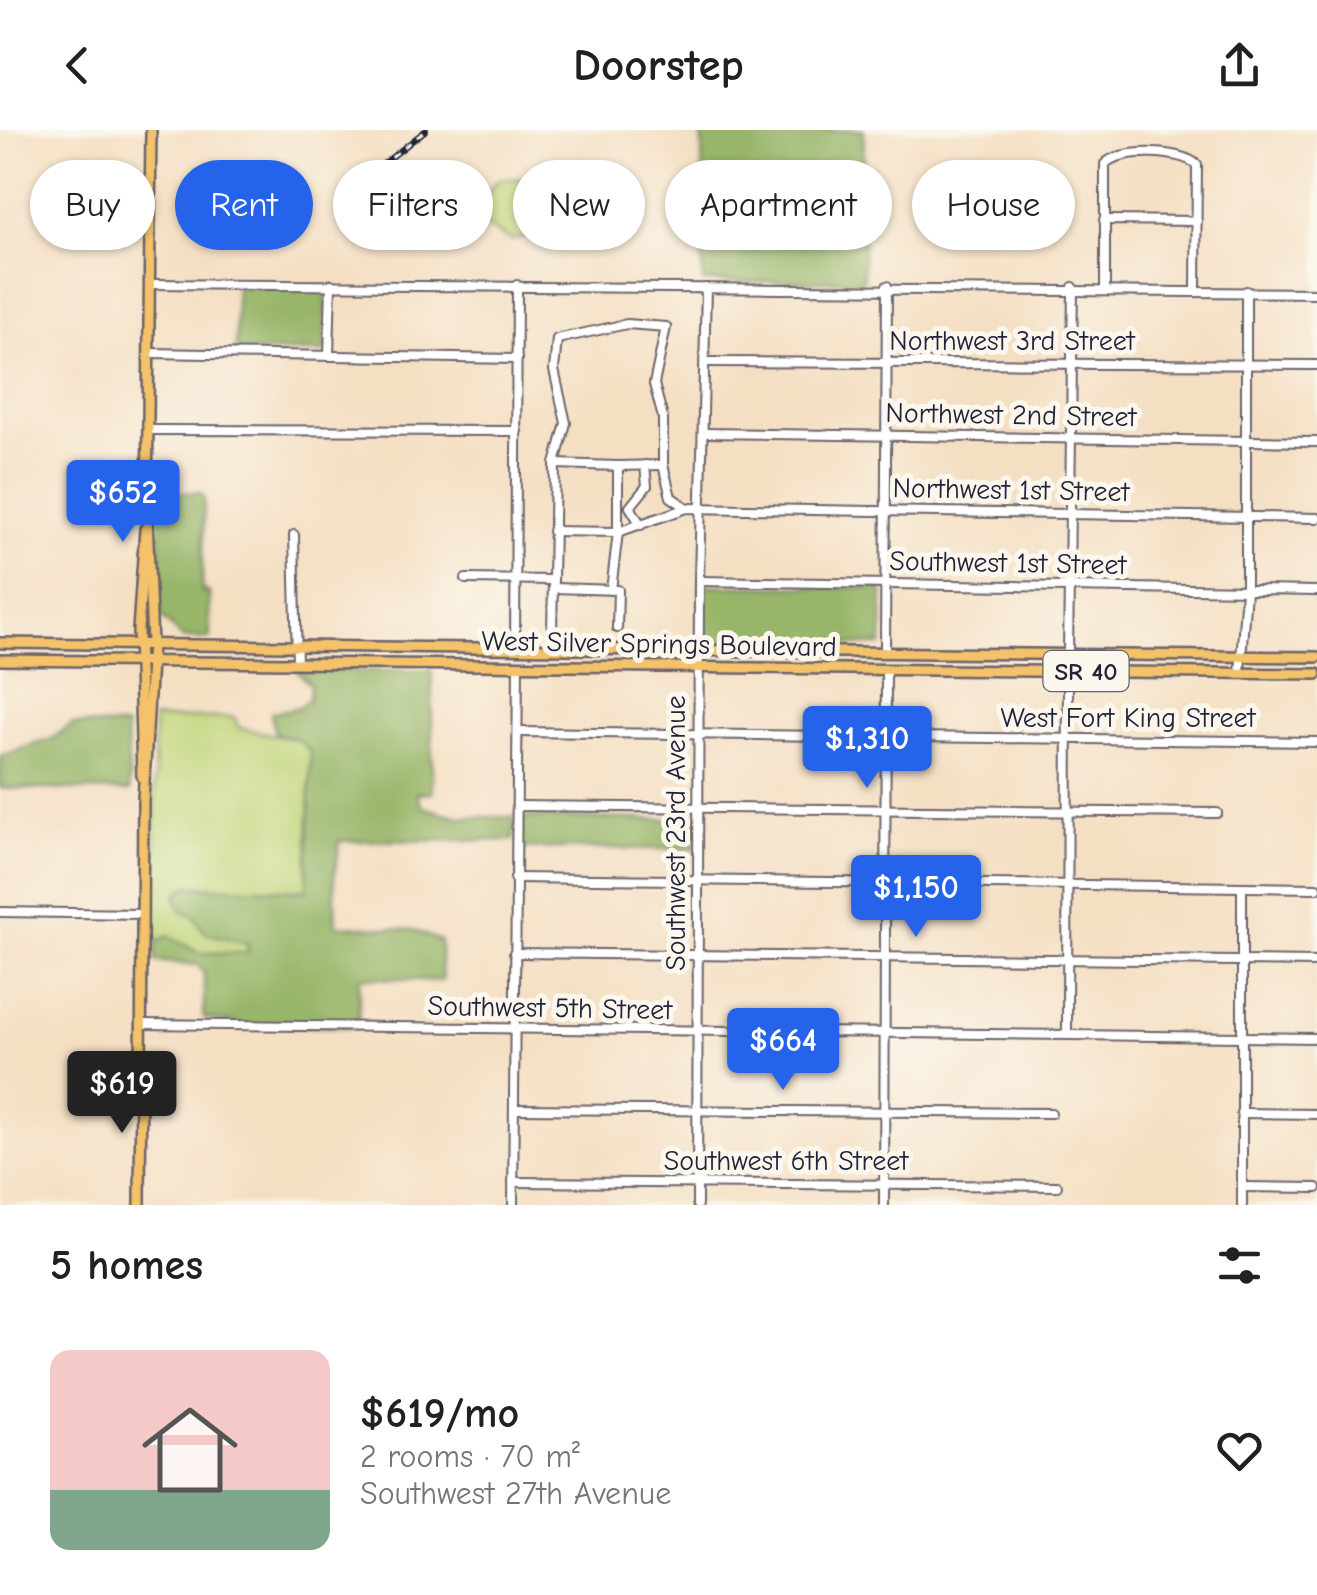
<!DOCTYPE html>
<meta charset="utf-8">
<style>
:root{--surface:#fff;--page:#f6f6f6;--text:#202124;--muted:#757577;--line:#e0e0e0;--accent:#2563eb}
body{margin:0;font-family:"Comic Neue",sans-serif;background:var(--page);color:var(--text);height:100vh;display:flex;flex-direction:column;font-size:38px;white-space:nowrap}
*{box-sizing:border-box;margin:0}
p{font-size:32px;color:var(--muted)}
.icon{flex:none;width:55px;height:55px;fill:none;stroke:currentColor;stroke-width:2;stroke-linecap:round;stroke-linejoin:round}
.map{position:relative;height:1075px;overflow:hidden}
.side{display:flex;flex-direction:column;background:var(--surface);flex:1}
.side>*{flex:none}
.hud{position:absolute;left:30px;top:30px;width:1258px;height:90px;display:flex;gap:20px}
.price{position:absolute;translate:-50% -85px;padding:0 22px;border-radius:10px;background:var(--accent);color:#fff;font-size:32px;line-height:65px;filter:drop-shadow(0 2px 5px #0008)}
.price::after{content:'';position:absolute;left:50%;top:60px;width:30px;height:22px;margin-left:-15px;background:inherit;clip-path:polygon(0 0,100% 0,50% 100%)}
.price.on{background:#222;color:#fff}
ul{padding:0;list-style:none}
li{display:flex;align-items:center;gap:30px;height:250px;padding:0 50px}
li+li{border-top:2px solid var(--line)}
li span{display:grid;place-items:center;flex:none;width:280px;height:200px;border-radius:20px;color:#555}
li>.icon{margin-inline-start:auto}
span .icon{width:120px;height:120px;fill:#fffc;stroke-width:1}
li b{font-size:42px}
h2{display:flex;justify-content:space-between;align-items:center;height:120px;padding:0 50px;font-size:42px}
.chip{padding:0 35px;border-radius:45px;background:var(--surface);box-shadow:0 2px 8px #0004;font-size:35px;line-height:90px}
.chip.on{background:var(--accent);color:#fff}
header{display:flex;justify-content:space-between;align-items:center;height:130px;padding:0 50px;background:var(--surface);font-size:45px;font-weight:700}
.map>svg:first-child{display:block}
</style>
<header><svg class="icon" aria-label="back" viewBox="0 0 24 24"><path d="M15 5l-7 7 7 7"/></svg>Doorstep<svg class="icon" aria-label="share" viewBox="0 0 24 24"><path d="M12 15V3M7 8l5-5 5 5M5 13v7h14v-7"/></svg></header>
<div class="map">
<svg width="1317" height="1075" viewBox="0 0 1317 1075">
<rect width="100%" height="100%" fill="#fbf7ec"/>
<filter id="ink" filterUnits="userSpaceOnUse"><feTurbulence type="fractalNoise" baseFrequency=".01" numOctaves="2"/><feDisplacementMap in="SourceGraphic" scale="20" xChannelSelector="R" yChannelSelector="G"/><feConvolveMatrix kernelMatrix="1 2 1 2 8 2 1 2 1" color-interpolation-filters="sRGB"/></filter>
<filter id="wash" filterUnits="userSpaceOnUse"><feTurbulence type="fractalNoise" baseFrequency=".0048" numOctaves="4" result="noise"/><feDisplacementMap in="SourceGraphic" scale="40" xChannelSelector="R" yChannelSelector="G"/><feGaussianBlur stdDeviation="2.25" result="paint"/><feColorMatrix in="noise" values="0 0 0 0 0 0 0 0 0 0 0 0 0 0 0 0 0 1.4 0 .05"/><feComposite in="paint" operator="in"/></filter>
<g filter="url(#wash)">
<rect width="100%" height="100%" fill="#f4dfc3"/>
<g fill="#c0d579" stroke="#717c5a" stroke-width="2.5">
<path d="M554,48v37l-12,20 -31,5 -26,-14 -4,-25 17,-22z"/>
<path d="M234,587l5,11 60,12 12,13 -4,137 -120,-4 7,29 11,18 43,10v10h-49l-31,-17 -12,7 -2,-224z"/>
</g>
<g fill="#98b669" stroke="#5d6c52" stroke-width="2.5">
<path d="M702,0h162l-1,151 -160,1z"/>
<path d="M236,157h91l-1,65 -90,-1z"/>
<path d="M151,363h50l3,5 -2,94h7l1,47 -28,-1 -23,-24v-80l-7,-2z"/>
<path d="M701,455l182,3 -1,57 -179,-2z"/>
<path d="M297,540l135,1v121l-15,1 5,14 37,10h55l-1,23 -173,1 -6,36 2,48 78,5 26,11 2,40 -82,-4 -2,50 -119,-2 -35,-7v-45l-6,-8 -43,-4 1,-18 12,-7 31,17h49v-10l-43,-10 -11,-17 -14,-6 -4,-15 11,-9 120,4 4,-137 -12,-13 -24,-7 -4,-20 29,-6 9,-8 1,-14z"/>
<path d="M72,594l54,3 4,64 -130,-3v-32l52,-17z"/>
<path d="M520,687l175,3v29l-176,-1z"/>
</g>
</g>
<g filter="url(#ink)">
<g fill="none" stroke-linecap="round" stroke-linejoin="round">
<defs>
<g id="minor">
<path d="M1104,90l93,1"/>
<path d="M150,154l1167,9"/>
<path d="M1105,158v-124c14,-16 78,-14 92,1l-1,125"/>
<path d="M149,223l368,6"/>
<path d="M329,226l2,-72"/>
<path d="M706,232l611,3"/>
<path d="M149,300l368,1"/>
<path d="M705,303l612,9"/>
<path d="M618,336l45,-1"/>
<path d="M641,395l-11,-18 17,-21 -2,-21"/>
<path d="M553,401l65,1v-66l-63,-2"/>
<path d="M294,405l3,128"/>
<path d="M466,449l87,1 -1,53"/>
<path d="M553,450l2,-116 11,-41 -12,-53 3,-31 70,-15 39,3 -12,57 9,34v47l8,32 16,11"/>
<path d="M699,451l618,10"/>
<path d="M553,458l65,2 -1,38"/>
<path d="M611,460l7,-58 69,-24 630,10"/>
<path d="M515,518l2,-363"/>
<path d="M885,522l2,-366"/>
<path d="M1068,524l5,-367"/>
<path d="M1240,543l6,-83v-299"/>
<path d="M518,602l799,10"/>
<path d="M517,676l700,7"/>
<path d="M515,748l802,10"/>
<path d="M0,782l142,2"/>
<path d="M514,823l803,9"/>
<path d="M143,894l1174,14"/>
<path d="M1067,904l1,-363"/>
<path d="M514,979l537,4"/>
<path d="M1241,983l76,1"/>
<path d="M513,1052l544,4"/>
<path d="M1243,1057l74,1"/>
<path d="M513,1075l5,-540"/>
<path d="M697,1075l2,-624 7,-293"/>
<path d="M884,1075l2,-536"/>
<path d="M1242,1075v-318"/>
</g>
<g id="major">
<path d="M0,513l1317,14"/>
<path d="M0,530l1317,14"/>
<path d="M142,647l-4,-147 7,-101"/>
<path d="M140,1075l3,-405 9,-156 -5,-128 4,-386"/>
</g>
</defs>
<use href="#minor" stroke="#6c646b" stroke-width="12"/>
<use href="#major" stroke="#6c646b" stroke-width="14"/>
<use href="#minor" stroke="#fff" stroke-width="8"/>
<use href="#major" stroke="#f3c26a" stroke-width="9"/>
<defs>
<path id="rail" d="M354,57l72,-57"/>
</defs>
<use href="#rail" stroke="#22223b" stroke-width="6"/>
<use href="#rail" stroke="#fbf7ec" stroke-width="2.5" stroke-dasharray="8" stroke-linecap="butt"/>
</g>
</g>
<g text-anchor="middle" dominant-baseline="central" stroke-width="10" stroke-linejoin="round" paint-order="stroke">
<rect fill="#fbf7ec" stroke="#636270" stroke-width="2.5" x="1043.5" y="521" width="85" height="40" rx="8"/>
<g font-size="25" font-weight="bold" fill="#22223b">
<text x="1086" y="541">SR 40</text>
</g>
<g font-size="28" fill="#22223b" stroke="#fbf7ec">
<text x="1012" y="211">Northwest 3rd Street</text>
<text transform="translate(1011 285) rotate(1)">Northwest 2nd Street</text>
<text transform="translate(1011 360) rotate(1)">Northwest 1st Street</text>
<text transform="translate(1008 433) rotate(1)">Southwest 1st Street</text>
<text transform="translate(659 514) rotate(1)">West Silver Springs Boulevard</text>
<text x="1128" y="588">West Fort King Street</text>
<text transform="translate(676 703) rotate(-90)">Southwest 23rd Avenue</text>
<text transform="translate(550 878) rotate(1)">Southwest 5th Street</text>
<text x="786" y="1031">Southwest 6th Street</text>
</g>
</g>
</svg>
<b class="price" style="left:123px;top:415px">$652</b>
<b class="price" style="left:867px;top:661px">$1,310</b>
<b class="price" style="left:916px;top:810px">$1,150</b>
<b class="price" style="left:783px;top:963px">$664</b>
<b class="price on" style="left:122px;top:1006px">$619</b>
<div class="hud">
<a class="chip">Buy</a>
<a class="chip on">Rent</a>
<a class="chip">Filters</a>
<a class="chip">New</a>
<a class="chip">Apartment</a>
<a class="chip">House</a>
</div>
</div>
<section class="side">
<h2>5 homes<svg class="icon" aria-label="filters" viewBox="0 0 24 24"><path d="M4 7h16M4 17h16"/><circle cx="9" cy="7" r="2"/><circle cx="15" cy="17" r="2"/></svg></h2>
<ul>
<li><span style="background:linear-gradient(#f6c9c9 70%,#7fa58c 0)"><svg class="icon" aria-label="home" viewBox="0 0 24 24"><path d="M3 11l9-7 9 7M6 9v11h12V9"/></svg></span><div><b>$619/mo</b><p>2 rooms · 70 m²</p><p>Southwest 27th Avenue</p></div><svg class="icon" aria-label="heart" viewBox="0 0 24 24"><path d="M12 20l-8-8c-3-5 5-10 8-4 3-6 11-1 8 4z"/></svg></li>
</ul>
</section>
